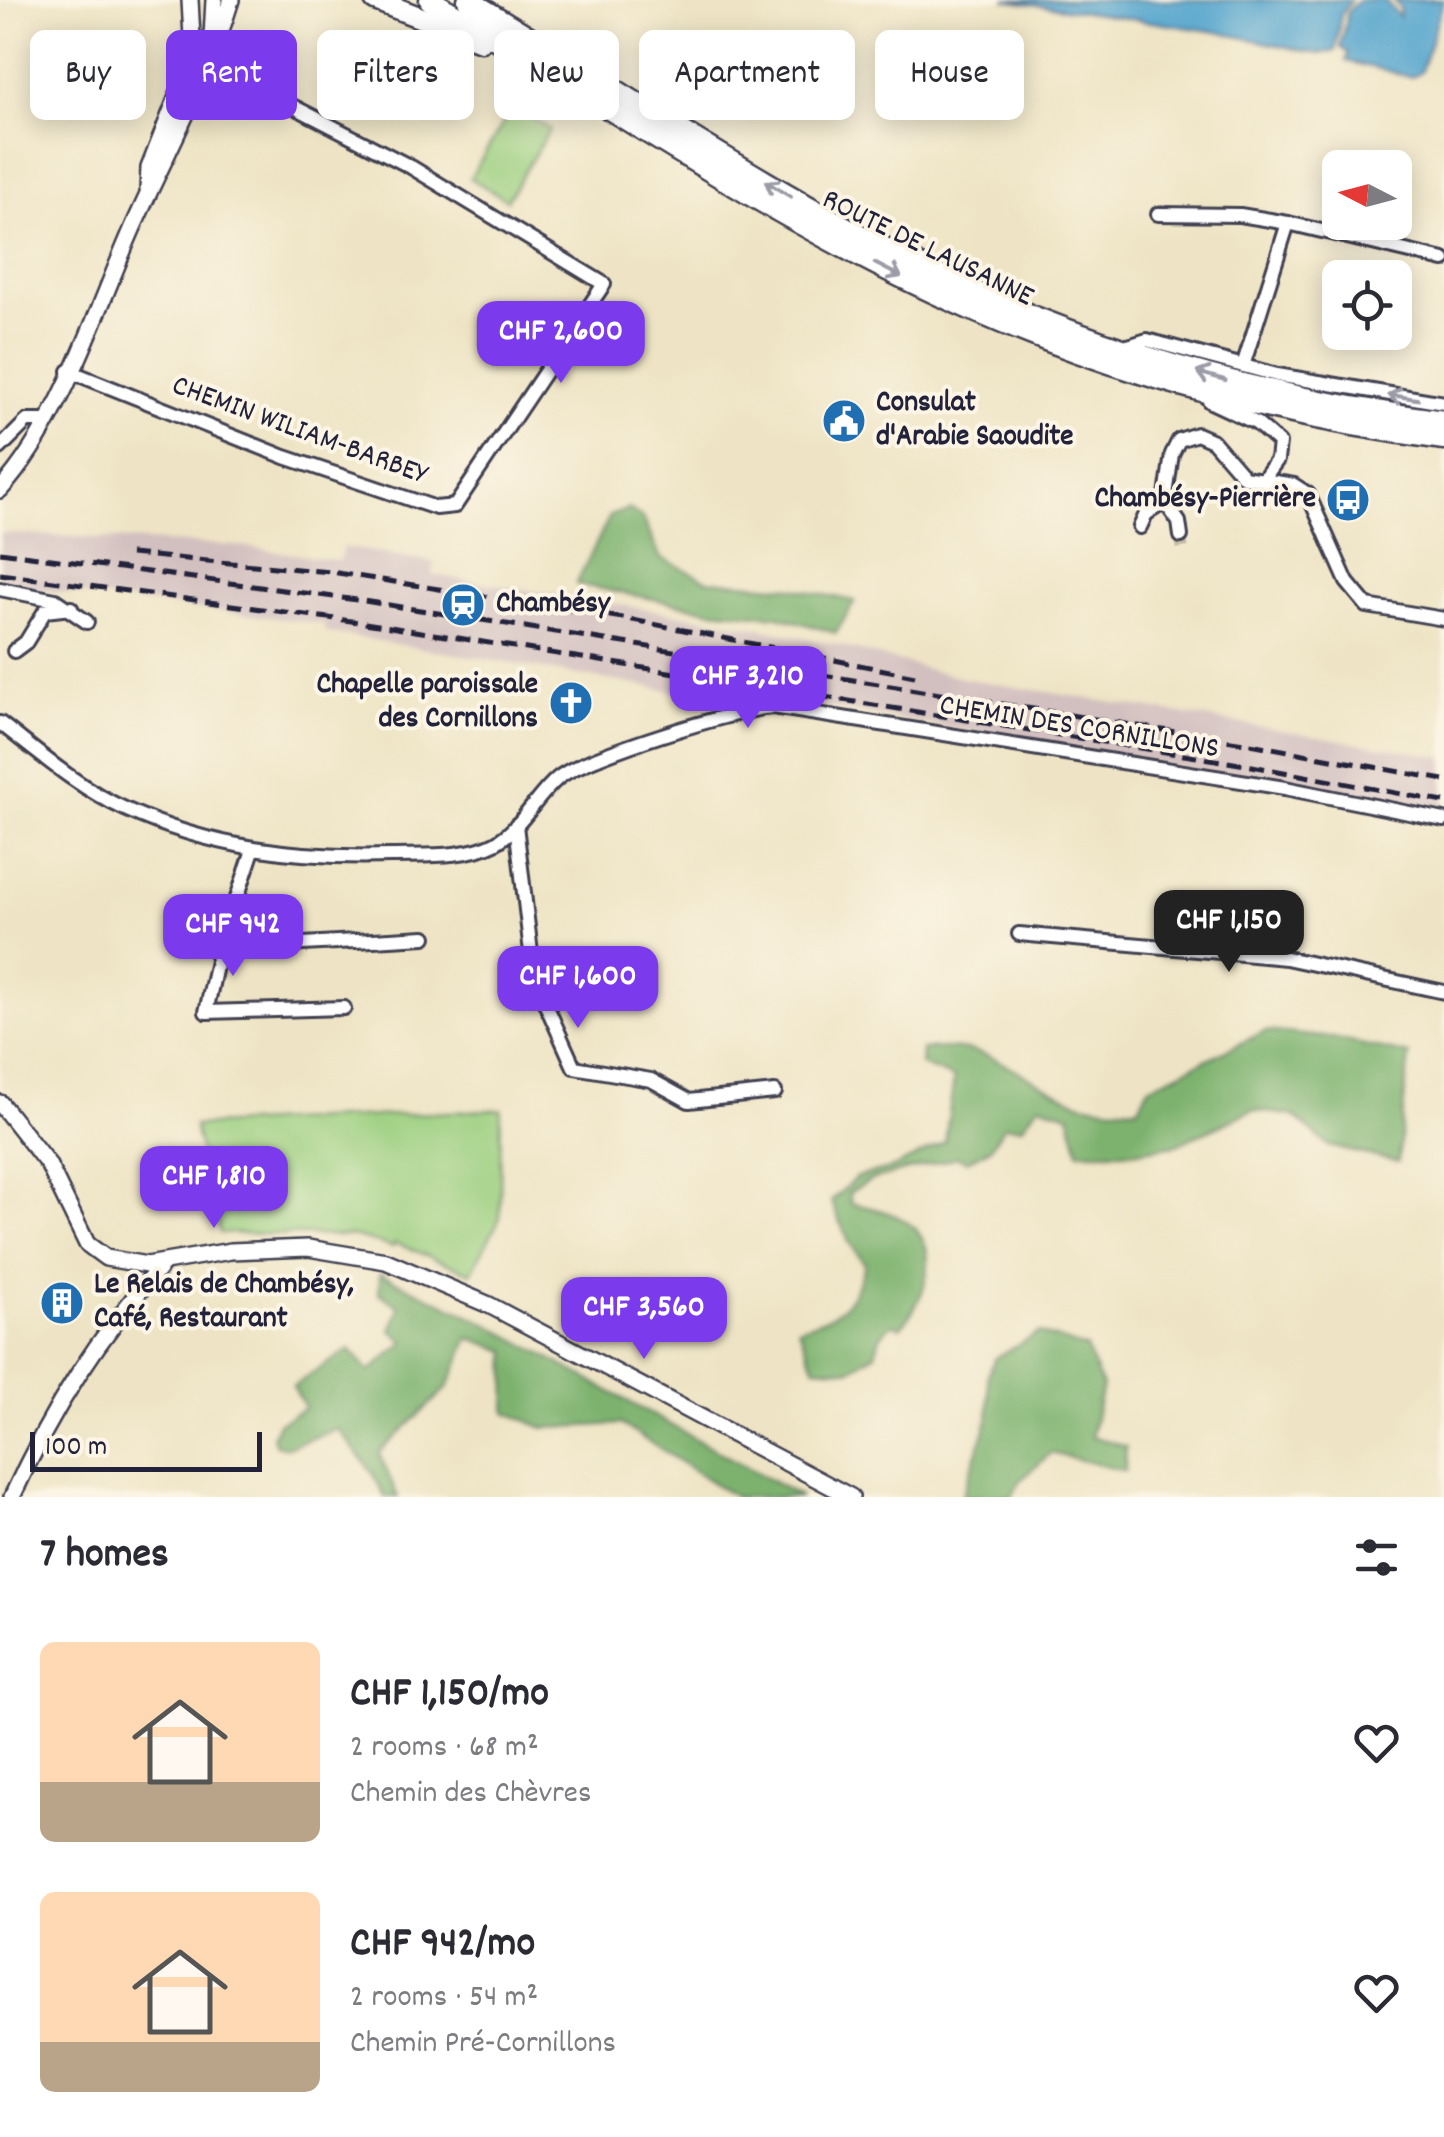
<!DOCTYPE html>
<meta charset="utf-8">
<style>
:root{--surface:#fff;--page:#f7f7f7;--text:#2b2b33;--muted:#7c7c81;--accent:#7c3aed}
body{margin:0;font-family:Dekko,sans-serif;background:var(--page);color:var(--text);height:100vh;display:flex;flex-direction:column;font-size:38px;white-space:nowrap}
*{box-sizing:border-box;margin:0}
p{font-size:32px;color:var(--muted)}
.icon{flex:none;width:55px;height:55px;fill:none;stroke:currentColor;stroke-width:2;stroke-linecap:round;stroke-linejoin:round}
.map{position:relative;height:1497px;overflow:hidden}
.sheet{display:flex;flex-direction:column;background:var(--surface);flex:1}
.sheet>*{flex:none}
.guide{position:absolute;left:30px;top:30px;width:1385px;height:90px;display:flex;gap:20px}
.needle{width:65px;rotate:276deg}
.fabs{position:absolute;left:1322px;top:150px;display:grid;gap:20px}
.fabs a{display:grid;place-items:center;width:90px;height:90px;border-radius:15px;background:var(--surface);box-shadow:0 5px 25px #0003;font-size:50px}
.scale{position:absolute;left:30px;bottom:25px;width:232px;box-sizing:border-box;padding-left:10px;border:5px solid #22223b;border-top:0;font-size:28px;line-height:35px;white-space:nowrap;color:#22223b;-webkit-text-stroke:8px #fcf5e5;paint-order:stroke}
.price{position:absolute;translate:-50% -85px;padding:0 22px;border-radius:20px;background:var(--accent);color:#fff;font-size:32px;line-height:65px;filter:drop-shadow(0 2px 5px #0008)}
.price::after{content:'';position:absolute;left:50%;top:60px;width:30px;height:22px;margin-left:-15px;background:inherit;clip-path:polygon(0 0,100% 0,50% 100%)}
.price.active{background:#222;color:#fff}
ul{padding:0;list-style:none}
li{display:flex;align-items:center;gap:30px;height:250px;padding:0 40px}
li span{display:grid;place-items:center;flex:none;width:280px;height:200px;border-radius:15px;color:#555}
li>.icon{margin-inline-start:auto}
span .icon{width:120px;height:120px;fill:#fffc;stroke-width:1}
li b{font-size:42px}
h2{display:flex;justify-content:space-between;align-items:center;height:120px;padding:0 40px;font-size:42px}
.pill{padding:0 35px;border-radius:15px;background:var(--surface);box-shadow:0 5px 25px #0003;font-size:35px;line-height:90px}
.pill.active{background:var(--accent);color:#fff}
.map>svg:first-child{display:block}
</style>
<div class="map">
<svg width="1444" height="1497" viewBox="0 0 1444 1497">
<rect width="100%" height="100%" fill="#fcf5e5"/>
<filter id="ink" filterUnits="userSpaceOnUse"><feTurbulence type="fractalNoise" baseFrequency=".01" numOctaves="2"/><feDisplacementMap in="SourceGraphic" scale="20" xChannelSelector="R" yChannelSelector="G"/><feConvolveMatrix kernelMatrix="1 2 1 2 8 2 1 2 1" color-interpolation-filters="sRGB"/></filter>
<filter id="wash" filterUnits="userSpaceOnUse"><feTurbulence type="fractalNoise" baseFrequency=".0048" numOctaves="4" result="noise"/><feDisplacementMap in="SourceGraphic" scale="40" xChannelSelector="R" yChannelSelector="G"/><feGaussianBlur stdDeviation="2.25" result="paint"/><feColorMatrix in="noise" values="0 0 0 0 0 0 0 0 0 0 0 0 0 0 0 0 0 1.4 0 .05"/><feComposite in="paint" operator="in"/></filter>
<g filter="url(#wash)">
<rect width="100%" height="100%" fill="#eee4c5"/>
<path fill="#d2bfbf" d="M0,533l241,13 98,15 4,-14 91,15 -1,13 307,49 95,20 126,34 483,79v55l-735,-125 -2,10 -382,-65 -1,-8 -324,-39z"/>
<g fill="#9ccf80" stroke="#5f785e" stroke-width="2.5">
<path d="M513,107l37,22 -43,71 -37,-22z"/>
<path d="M501,1109l-1,109 -29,55 -76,-30 -2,4 -41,-11 -132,-3 -26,-107z"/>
</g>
<g fill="#7db26e" stroke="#506a54" stroke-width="2.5">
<path d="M629,509l14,9 17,39 47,23 80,7 68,14 -19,32 -58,-17 -68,-6 -134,-26 34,-68z"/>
<path d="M1266,1031l67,7 76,17 -11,107 -69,-16 -35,-30 -41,-6 -77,35 -44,7h-53l-10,-38 -30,-9 -17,22 -18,-1 -14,22 -23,13 -10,-4 -86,23 -22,13 2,10c19,5 46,9 61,23 31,28 11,75 -11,101l-10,-3 -11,13 -5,17 -26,16 -34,-3 -17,-39c42,-13 54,-21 67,-64l-16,-22 -18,-41 26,-24 36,-9 52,-26 9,-64 -33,-13 1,-15c67,-11 95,27 153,50 18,8 43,6 63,8l11,-21z"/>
<path d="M380,1274l106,49 315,174h-66l-114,-73 -77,4 -38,-16 1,-61 -38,-13 -21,49 -69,66 19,44h-13l-13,-25 -34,-43 -51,18 -12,-3 -3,-7 6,-14 27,-15 -12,-22 57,-37 19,23 36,-30 -14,-12 9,-23 -21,-14z"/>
<path d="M1039,1333l47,15 16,38 -11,50 35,11 -1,24 -74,-18 -31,28 -8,16h-50l27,-80 -1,-42 7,-17z"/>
</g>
<g fill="#52a4cd" stroke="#3a6384" stroke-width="2.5">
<path d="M1005,0h346l-10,15 -6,36 -16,3 -102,-22z"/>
<path d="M1358,0h27l14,17 1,-9 -7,-8h51l-23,71 -9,6 -66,-16 2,-8 -8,-6 8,-36z"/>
</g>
</g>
<g filter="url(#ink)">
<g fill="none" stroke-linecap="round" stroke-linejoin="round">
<path stroke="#c5bda9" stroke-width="12" stroke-dasharray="12 6" stroke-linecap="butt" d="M1181,536l2,16"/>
<defs>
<g id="minor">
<path d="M1158,214l82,1 48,8"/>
<path d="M1125,347l22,-7 130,35 167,28"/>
<path d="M1243,366l45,-143 156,37"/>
<path d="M69,371l216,86 151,51 19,-2 149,-222 -193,-117 -204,-105"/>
<path d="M1209,401l47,22 23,20 -2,17 -13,18"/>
<path d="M0,448l27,-27h19"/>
<path d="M1140,527l6,-13 19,-12"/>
<path d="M1181,536l-2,-14 -14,-20 7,-48 7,-14 18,-6 16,7 31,36 50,8 14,9 39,88 20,24 77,13"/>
<path d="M0,589l55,11 32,22"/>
<path d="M14,651l12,-9 19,-31 26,-3"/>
<path d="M0,723c39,30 80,66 125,86 85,39 174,50 266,47 32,-1 75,2 104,-13 27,-15 40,-46 63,-65 27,-22 179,-69 215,-71l512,81 159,32"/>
<path d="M516,825l18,153 40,89 77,13 38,21 86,-9"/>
<path d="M253,850l-34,102 -13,60 138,-4"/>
<path d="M229,931l22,16 174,-10"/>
<path d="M1019,934l267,24 158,34"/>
</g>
<g id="tertiary">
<path d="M212,37l2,-37"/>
<path d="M148,190l1,-22 44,-112 -3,-56"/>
<path d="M0,490c62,-68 97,-182 134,-265 33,-74 74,-148 97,-225"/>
<path d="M0,1103l48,61 39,80 19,14 41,7 84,-14 77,-3 78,13 103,44 362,192"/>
<path d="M12,1497c40,-88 86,-161 151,-233"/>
</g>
<g id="primary">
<path d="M375,0l106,41"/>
<path d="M430,0c179,104 350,226 540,309 152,67 310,109 474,130"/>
<path d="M468,0c152,90 298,190 456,268 164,80 340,131 520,153"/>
</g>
</defs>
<use href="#minor" stroke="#413f50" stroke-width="18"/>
<use href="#tertiary" stroke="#413f50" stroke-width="20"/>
<use href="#primary" stroke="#413f50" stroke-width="25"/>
<use href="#minor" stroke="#fff" stroke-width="12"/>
<use href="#tertiary" stroke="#fff" stroke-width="15"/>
<use href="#primary" stroke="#fff" stroke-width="20"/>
<g stroke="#22223b" stroke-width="5" stroke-dasharray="15 8" stroke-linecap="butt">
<path d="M0,552l364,49 892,144 188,35"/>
<path d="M130,554l201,18 292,46 292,58"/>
<path d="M0,574l359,48 893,144 192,36"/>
</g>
</g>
<defs><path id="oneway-shaft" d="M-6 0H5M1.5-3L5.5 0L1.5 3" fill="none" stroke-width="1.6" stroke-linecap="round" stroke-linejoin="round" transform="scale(2.5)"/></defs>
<g stroke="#9c9ca7">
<use href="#oneway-shaft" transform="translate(778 189) rotate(-149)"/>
<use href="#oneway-shaft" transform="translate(888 270) rotate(27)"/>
<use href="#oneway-shaft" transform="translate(1211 376) rotate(-164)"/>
<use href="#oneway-shaft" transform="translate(1403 397) rotate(-171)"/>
</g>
</g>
<defs>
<symbol id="civic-disc" viewBox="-11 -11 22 22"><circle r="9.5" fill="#1f6fb2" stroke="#fcf5e5"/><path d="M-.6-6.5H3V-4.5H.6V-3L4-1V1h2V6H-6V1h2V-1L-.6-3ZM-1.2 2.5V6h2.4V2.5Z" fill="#fff"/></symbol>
<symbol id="bus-disc" viewBox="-11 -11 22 22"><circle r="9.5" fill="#1f6fb2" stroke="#fcf5e5"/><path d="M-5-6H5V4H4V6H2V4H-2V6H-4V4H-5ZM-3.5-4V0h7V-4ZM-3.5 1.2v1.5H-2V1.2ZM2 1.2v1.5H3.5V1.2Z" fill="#fff"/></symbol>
<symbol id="station-disc" viewBox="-11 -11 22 22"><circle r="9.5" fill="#1f6fb2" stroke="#fcf5e5"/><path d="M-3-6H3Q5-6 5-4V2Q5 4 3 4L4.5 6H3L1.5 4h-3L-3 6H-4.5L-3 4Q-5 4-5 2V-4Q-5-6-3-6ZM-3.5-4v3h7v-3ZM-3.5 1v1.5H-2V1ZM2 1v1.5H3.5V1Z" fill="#fff"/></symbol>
<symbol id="church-disc" viewBox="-11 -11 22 22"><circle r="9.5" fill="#1f6fb2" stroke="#fcf5e5"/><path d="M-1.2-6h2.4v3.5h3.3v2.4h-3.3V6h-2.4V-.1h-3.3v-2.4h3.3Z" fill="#fff"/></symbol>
<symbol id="building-disc" viewBox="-11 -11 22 22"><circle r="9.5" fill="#1f6fb2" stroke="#fcf5e5"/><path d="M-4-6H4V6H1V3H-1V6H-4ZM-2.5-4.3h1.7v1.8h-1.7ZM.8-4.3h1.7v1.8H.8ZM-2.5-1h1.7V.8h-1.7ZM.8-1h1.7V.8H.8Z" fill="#fff"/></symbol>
</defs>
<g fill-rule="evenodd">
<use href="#civic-disc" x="819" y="396" width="50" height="50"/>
<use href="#bus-disc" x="1323" y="475" width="50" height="50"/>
<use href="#station-disc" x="438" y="580" width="50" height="50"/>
<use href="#church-disc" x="546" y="678" width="50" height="50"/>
<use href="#building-disc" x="37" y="1278" width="50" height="50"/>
</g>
<g text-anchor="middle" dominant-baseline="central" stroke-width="8" stroke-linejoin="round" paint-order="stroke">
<g font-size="30" fill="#22223b" stroke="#fcf5e5">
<text transform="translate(927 250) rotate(26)">ROUTE DE LAUSANNE</text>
<text transform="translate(299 432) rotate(20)">CHEMIN WILIAM-BARBEY</text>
<text transform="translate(1079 729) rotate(9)">CHEMIN DES CORNILLONS</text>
</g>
<g font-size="30" font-weight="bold" fill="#22223b" stroke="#fcf5e5" text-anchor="start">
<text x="876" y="404">Consulat<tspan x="876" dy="34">d'Arabie Saoudite</tspan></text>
<text x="1316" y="500" text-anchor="end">Chambésy-Pierrière</text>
<text x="496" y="605">Chambésy</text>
<text x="538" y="686" text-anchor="end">Chapelle paroissale<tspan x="538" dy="34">des Cornillons</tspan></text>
<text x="94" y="1286">Le Relais de Chambésy,<tspan x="94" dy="34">Café, Restaurant</tspan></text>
</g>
</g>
</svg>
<div class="fabs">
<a><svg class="needle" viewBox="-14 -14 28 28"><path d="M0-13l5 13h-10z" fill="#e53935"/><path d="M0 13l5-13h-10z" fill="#7c7c81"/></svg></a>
<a><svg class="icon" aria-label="locate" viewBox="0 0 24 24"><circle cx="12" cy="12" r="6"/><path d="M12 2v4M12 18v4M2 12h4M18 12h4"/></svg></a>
</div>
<div class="scale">100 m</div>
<b class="price" style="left:561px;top:386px">CHF 2,600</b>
<b class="price" style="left:748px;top:731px">CHF 3,210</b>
<b class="price active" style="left:1229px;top:975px">CHF 1,150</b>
<b class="price" style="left:233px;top:979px">CHF 942</b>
<b class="price" style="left:578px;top:1031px">CHF 1,600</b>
<b class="price" style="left:214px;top:1231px">CHF 1,810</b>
<b class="price" style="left:644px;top:1362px">CHF 3,560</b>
<div class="guide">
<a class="pill">Buy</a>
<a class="pill active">Rent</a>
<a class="pill">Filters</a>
<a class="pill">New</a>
<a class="pill">Apartment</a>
<a class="pill">House</a>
</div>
</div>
<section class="sheet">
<h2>7 homes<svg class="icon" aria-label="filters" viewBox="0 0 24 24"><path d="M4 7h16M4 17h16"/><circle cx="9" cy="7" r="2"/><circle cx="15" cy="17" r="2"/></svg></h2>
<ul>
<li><span style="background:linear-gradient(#ffd9b3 70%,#b9a48a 0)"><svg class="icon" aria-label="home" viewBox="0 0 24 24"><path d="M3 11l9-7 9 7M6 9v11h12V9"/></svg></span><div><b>CHF 1,150/mo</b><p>2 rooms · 68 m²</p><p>Chemin des Chèvres</p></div><svg class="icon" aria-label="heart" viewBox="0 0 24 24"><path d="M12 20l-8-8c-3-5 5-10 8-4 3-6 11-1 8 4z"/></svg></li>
<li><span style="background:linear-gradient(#ffd9b3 75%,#b9a48a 0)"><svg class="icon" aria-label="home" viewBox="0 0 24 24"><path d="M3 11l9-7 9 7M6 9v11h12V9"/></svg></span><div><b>CHF 942/mo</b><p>2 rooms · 54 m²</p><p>Chemin Pré-Cornillons</p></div><svg class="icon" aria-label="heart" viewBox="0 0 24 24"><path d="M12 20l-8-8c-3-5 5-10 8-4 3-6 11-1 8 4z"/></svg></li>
</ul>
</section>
